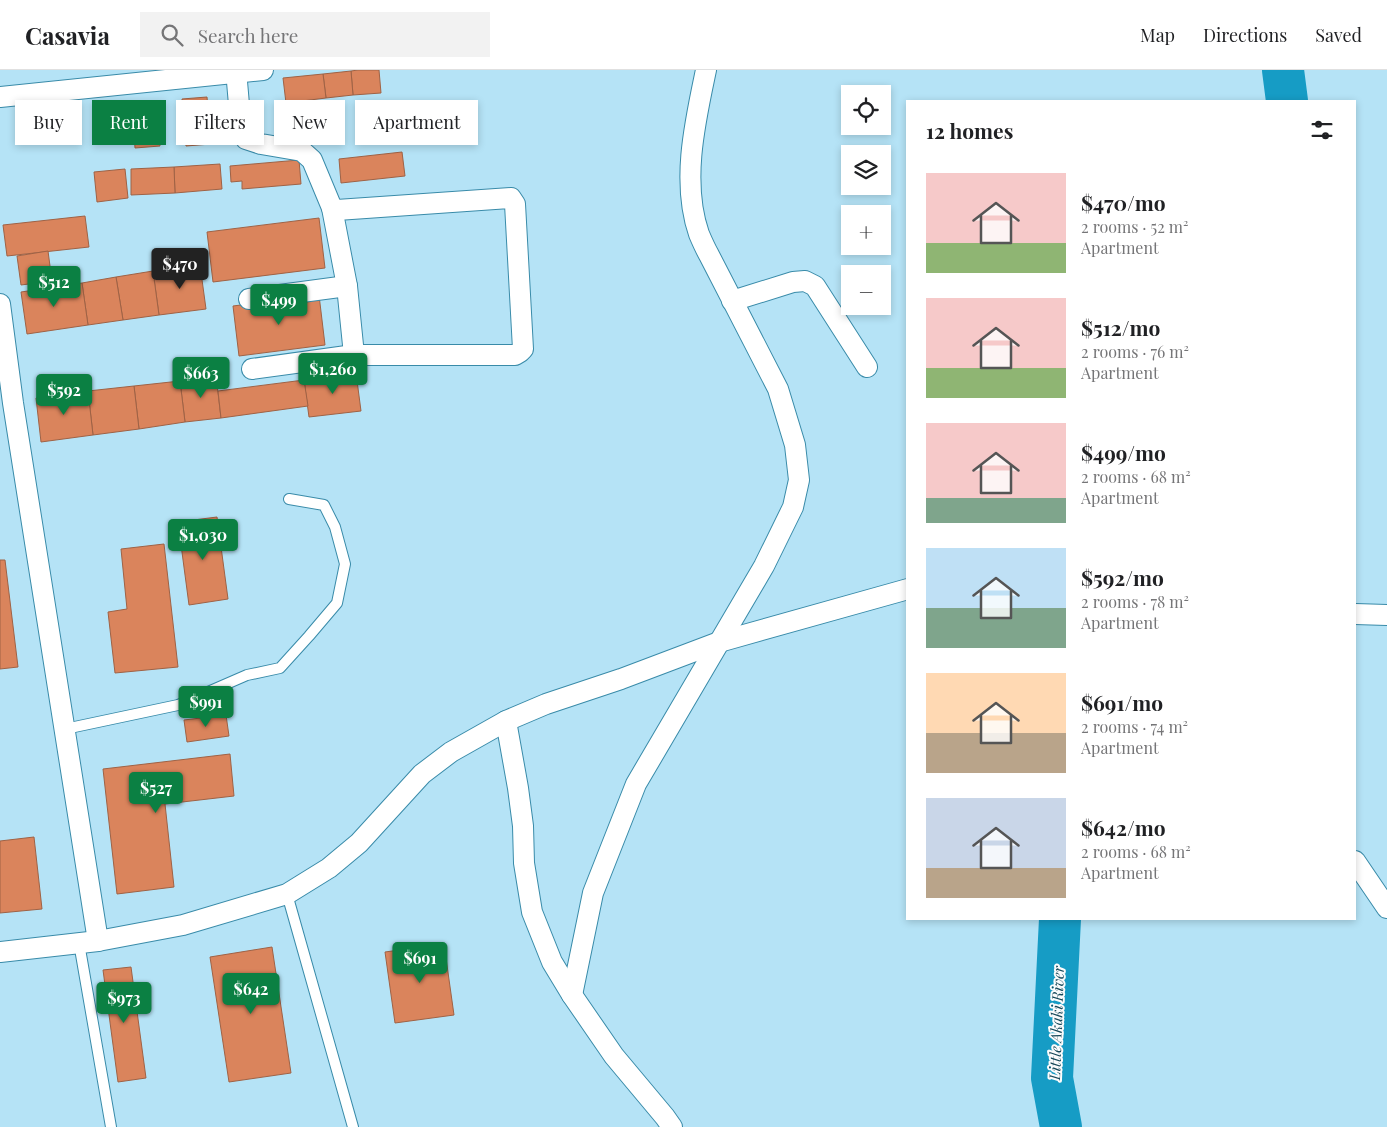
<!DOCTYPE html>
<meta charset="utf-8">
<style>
:root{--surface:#fff;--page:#f2f2f2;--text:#202124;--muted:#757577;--line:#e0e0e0;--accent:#0b8043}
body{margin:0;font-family:"Playfair Display",serif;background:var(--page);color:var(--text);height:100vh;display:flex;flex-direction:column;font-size:19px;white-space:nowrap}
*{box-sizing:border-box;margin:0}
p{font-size:16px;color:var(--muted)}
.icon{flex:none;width:28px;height:28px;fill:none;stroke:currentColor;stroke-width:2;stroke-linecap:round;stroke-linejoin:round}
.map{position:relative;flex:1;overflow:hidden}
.panel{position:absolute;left:906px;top:30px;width:450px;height:820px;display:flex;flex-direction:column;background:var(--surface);border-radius:0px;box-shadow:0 2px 8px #0003}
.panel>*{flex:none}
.guide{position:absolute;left:15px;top:30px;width:475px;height:45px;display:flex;gap:10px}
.controls{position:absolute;left:841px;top:15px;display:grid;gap:10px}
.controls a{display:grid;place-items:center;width:50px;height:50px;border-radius:0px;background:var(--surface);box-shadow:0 2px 8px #0003;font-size:25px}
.price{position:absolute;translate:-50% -42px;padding:0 11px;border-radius:5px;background:var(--accent);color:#fff;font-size:16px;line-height:32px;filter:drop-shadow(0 1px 2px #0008)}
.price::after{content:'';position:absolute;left:50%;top:30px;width:15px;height:11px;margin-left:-8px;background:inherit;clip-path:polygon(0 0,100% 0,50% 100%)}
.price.active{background:#222;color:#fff}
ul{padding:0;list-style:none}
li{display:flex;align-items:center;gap:15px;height:125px;padding:0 20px}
li span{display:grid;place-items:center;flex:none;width:140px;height:100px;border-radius:0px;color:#555}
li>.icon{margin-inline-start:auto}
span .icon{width:60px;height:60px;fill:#fffc;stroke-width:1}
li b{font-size:21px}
h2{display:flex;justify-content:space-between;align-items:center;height:60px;padding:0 20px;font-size:21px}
.chip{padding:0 18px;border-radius:0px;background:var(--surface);box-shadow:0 2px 8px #0003;font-size:18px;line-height:45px}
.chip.active{background:var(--accent);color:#fff}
header{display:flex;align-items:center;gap:30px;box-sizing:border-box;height:70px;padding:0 25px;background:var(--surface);border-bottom:1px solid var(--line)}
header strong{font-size:24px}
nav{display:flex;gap:28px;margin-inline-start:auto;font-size:18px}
.search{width:350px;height:45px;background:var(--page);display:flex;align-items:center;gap:12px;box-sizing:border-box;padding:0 18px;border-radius:0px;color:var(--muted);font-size:19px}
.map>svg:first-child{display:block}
</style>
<header>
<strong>Casavia</strong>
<div class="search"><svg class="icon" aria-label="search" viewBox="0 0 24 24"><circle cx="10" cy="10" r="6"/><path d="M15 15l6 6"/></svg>Search here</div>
<nav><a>Map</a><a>Directions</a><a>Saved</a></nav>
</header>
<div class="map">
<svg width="1387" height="1057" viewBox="0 0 1387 1057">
<rect width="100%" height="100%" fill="#b5e3f6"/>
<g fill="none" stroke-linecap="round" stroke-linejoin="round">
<g stroke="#169cc5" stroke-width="42">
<path d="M1283,0l4,31"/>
<path d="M1060,849l-8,159 9,49"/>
</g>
</g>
<g fill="#da845c" stroke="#9f6245">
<path d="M358,0h21l2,23 -28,2 -2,-24z"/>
<path d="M351,1l2,24 -27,3 -3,-24z"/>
<path d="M323,4l3,24 -40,5 -3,-25z"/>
<path d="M207,27l4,47 -25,2 -4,-47z"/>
<path d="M157,31l3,45 -25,2 -3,-45z"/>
<path d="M402,82l3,24 -64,7 -2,-24z"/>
<path d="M299,90l2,24 -59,5v-8l-11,1 -1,-16z"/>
<path d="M220,94l2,25 -47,4 -1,-26z"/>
<path d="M174,97l1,26 -44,2v-26z"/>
<path d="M125,99l3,29 -31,4 -3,-30z"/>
<path d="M85,146l4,31 -82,9 -4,-31z"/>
<path d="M319,148l6,50 -112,14 -6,-50z"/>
<path d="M48,181l4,30 -31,4 -4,-29z"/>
<path d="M200,195l6,44 -47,6 -6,-44z"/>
<path d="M153,201l6,44 -36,5 -7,-43z"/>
<path d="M116,207l7,43 -35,5 -6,-42z"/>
<path d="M82,213l6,42 -61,9 -6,-42z"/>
<path d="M319,225l6,50 -86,11 -6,-50z"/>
<path d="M356,303l5,38 -52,6 -5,-37z"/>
<path d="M216,306l5,42 -36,4 -5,-41z"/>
<path d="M304,310l4,26 -87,12 -3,-27z"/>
<path d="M180,311l5,41 -46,7 -5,-43z"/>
<path d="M134,316l5,43 -46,6 -5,-44z"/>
<path d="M88,321l5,44 -52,7 -5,-44z"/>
<path d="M217,447l11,82 -39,6 -11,-83z"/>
<path d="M164,474l14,123 -63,6 -7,-61 19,-3 -6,-60z"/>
<path d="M0,490h5l13,107 -18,2z"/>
<path d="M226,645l3,21 -42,6 -3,-22z"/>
<path d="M230,684l4,42 -69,8 9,83 -57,7 -14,-125z"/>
<path d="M34,767l8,72 -42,4v-72z"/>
<path d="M444,874l10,71 -59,8 -10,-71z"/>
<path d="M272,877l19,126 -62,9 -19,-125z"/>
<path d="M131,897l15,111 -28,4 -15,-112z"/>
</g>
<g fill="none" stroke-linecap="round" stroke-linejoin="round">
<defs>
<g id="lane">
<path d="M65,659l113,-24 69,-30 33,-7 29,-32 28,-33 8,-39 -10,-37 -11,-22 -35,-6"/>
<path d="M287,824l66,233"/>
<path d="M79,873l32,184"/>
</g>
<g id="street">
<path d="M236,0l5,58 5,11 15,5 41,7 10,9 20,48 5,2 174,-12 4,6 8,145 -3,3 -5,3h-161l-102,14"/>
<path d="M0,27l263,-27"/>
<path d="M332,138l15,78 7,69"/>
<path d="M249,229l98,-13"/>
<path d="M732,231l61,-19 12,-1 10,5 52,81"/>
<path d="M0,234l13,99 85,538"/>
<path d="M1355,544l32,1"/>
<path d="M506,651l12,67 5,38 1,37 8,49 20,50 20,33 42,61 51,61 7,10"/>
<path d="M1355,791l32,47"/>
<path d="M0,882l98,-11 85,-16 104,-31 42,-26 30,-25 63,-69 29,-22 55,-31 40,-17 75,-25 98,-37 189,-53"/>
<path d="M572,925l21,-102 43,-109 128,-218 29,-59 6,-27 -4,-35 -17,-56 -69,-134c-4,-7 -7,-14 -10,-21 -18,-52 -4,-112 7,-164"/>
</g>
</defs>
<use href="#lane" stroke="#398ba9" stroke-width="12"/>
<use href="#street" stroke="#398ba9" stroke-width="22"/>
<use href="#lane" stroke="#fff" stroke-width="10"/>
<use href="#street" stroke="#fff" stroke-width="20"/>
</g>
<g text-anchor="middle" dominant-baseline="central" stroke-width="4" stroke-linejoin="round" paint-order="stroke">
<g font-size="15" font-style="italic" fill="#17495a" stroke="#fcfcfc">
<text transform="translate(1056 953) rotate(-88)">Little Akaki River</text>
</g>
</g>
</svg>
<div class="controls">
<a><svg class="icon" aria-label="locate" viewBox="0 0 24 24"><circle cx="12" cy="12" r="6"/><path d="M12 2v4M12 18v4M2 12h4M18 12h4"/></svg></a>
<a><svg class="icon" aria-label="layers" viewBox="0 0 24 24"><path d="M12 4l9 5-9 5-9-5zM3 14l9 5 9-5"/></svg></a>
<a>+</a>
<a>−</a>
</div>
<b class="price active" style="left:180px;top:220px">$470</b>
<b class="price" style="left:54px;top:238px">$512</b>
<b class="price" style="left:279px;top:256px">$499</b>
<b class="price" style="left:333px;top:325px">$1,260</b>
<b class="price" style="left:201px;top:329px">$663</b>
<b class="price" style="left:64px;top:346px">$592</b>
<b class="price" style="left:203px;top:491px">$1,030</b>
<b class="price" style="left:206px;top:658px">$991</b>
<b class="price" style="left:156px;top:744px">$527</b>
<b class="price" style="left:420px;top:914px">$691</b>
<b class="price" style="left:251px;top:945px">$642</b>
<b class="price" style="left:124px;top:954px">$973</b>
<div class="guide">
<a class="chip">Buy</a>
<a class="chip active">Rent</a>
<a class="chip">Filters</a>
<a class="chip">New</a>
<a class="chip">Apartment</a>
</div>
<section class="panel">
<h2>12 homes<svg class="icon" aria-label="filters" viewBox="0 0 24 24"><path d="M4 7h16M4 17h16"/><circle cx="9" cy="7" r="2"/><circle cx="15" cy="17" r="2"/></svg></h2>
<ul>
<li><span style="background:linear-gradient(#f6c9c9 70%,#8fb573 0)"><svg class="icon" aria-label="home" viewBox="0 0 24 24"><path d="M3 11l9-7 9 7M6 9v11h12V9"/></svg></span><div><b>$470/mo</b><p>2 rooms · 52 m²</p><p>Apartment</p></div></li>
<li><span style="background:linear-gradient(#f6c9c9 70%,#8fb573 0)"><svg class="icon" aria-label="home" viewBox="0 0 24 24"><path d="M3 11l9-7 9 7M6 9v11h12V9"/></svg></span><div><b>$512/mo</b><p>2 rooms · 76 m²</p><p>Apartment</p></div></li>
<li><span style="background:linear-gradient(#f6c9c9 75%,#7fa58c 0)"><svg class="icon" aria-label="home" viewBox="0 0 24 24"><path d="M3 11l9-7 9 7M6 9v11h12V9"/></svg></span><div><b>$499/mo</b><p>2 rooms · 68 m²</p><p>Apartment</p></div></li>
<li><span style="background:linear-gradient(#bfe0f5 60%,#7fa58c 0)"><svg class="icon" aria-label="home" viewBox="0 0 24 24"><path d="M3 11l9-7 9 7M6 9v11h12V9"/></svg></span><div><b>$592/mo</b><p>2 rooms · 78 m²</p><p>Apartment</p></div></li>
<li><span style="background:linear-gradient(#ffd9b3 60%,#b9a48a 0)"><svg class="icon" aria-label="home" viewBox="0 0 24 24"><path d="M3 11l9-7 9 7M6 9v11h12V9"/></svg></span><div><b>$691/mo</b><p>2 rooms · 74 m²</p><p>Apartment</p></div></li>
<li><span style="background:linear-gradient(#c9d6e8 70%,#b9a48a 0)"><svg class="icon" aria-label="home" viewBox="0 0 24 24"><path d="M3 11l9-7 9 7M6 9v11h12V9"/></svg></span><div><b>$642/mo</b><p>2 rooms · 68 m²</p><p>Apartment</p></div></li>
</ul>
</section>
</div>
